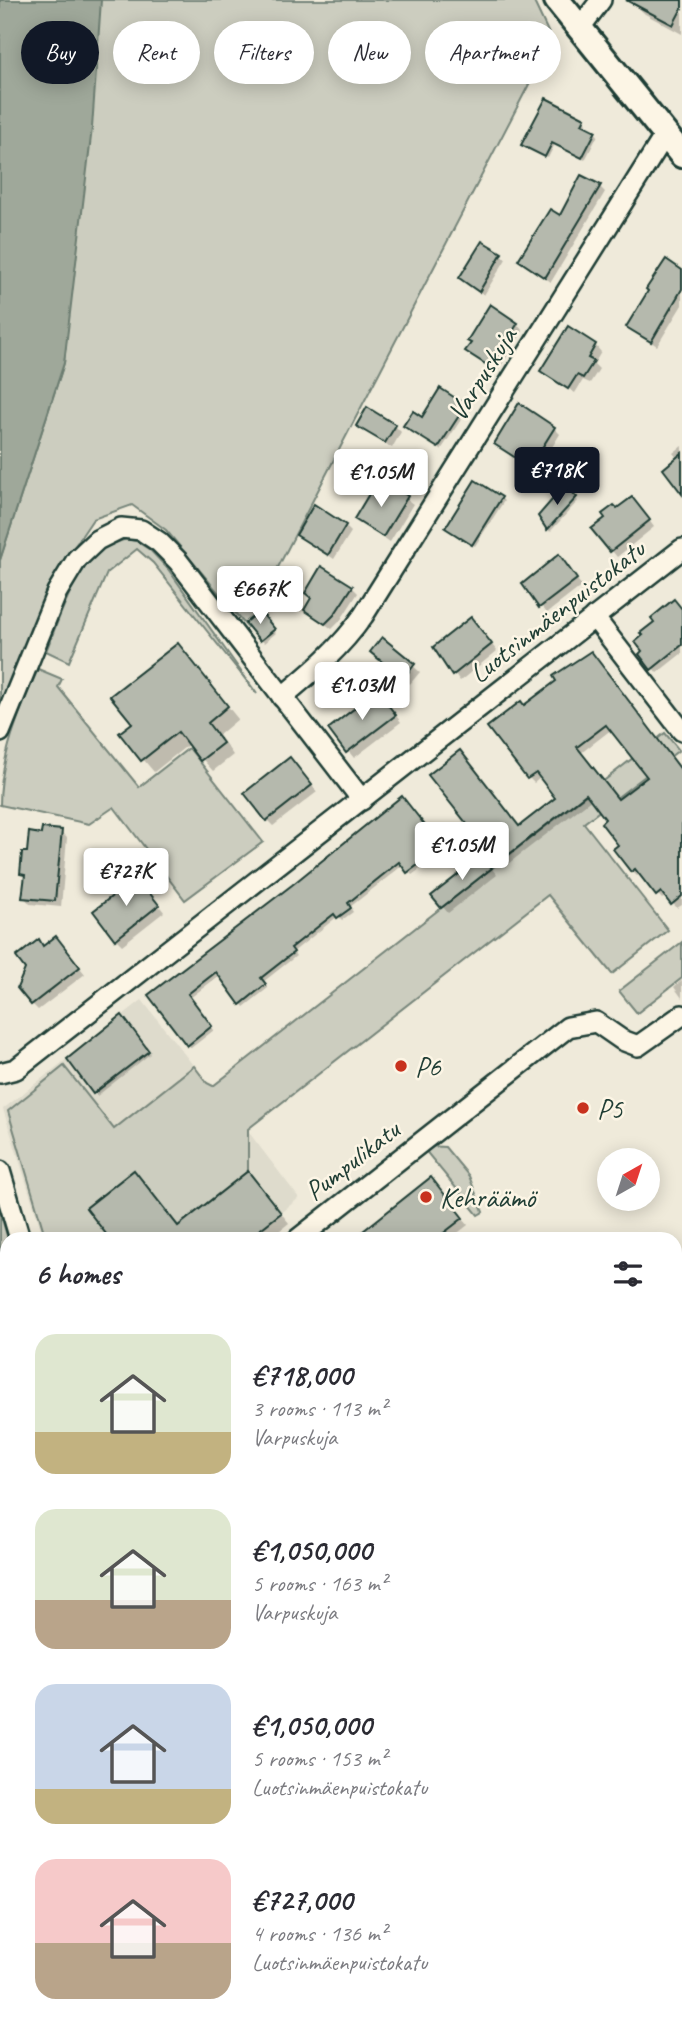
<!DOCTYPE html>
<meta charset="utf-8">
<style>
:root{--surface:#fff;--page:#f7f7f7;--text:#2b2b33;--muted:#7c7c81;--accent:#111827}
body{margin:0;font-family:Caveat,sans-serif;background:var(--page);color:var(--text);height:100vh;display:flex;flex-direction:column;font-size:26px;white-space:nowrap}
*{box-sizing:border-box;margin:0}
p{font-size:23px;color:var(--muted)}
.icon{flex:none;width:38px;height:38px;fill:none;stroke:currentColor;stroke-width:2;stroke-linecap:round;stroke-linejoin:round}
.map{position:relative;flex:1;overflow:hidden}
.sheet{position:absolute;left:0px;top:1232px;width:682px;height:800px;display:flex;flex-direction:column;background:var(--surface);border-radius:21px 21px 0 0;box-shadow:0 4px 18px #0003}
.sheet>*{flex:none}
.hud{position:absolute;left:21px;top:21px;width:640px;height:63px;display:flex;gap:14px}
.needle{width:46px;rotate:39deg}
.tools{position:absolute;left:597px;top:1148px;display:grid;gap:14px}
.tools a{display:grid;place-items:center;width:63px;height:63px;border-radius:50%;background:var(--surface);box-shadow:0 4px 18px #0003;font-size:35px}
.price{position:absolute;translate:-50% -60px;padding:0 16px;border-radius:7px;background:#fff;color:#222;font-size:23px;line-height:46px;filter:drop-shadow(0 2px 4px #0008)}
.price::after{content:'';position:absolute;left:50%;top:42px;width:21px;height:16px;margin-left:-10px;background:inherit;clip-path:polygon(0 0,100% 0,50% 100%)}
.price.current{background:var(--accent);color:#fff}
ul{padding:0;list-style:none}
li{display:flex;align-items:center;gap:21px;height:175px;padding:0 35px}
li span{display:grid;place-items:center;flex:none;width:196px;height:140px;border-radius:21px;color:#555}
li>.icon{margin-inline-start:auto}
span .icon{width:84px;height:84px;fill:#fffc;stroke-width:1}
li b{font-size:30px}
h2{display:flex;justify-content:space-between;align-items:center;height:84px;padding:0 35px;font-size:30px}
.tag{padding:0 24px;border-radius:32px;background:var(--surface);box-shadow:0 4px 18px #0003;font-size:24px;line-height:63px}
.tag.current{background:var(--accent);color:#fff}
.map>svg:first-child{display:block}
</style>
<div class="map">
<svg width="682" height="2031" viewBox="0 0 682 2031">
<rect width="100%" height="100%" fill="#efeada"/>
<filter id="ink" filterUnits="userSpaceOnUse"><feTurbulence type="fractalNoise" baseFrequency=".0143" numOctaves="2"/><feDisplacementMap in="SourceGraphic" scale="14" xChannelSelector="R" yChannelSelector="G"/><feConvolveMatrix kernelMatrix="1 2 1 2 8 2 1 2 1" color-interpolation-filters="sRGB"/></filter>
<g filter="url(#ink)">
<g fill="#dedbcc">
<path d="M142,1000l65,83 6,3 34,44 52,68 -51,41h-204l-41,-130z"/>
<path d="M682,1908v123h-91l-5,-6h90v-112z"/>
</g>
<g fill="#cccdbf" stroke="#76857a" stroke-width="2">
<path d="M100,0h433l19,40 -305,587 -81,-97 -34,-25 -39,14 -37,55 -36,83 -20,55v-152l64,-197z"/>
<path d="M126,539l10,2 14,9 18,19 89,125 -104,-131 -16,-14 -30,24 -38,89 -23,-11c14,-34 26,-77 55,-101 7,-5 17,-8 25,-11z"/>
<path d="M38,669l24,10 -4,8 81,100 50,-39 74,94 -78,58 -71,-93 -25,17 -89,-19c0,-47 19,-93 38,-136z"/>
<path d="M665,733l14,17 -95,73 84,107 -56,44 -64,-79 -300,234v42l-70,55 -44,-56 -48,38 24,31h-64l-38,-128 56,-45 50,63 80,-63 13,17 6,3z"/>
<path d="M682,942v36l-45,35 -18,-22z"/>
<path d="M428,1146l17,1 24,29 14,36 -5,3 -54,-66z"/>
<path d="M0,1212l8,27 -1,242 -7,-22z"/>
</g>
<g fill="#9fa89a" stroke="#6c7d71" stroke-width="2">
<path d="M0,0h101l-9,128 -28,235 -64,197z"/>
<path d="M0,1456l7,21v548h354l5,6h-366z"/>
</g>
<g fill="#0003" fill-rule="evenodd">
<path d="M633,0h49v34l-37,-20 -13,-12z"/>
<path d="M584,120l2,2 -2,5 14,8 -13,25 -30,-16 -7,14 -22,-11z"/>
<path d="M600,187l5,5 -54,90 -31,-22 40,-42z"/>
<path d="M501,255l5,4 -22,36 -23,-17z"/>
<path d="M682,272v33l-25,41 -29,-20z"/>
<path d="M517,324l6,7 -26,41 -29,-21z"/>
<path d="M595,345l6,7 -7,12 5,5 -9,14 -7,-3 -8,13 -33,-23z"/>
<path d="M465,406l3,3 -27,41 -33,-22 15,-9z"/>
<path d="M358,426h37l6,6 -9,16z"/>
<path d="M554,428l6,6 -23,38 -41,-29z"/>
<path d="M682,446v45l-4,-32 -5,-6z"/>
<path d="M386,484l27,20 -23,38 -34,-24 23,-23z"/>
<path d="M565,488l13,13 -28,31 -10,-16z"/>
<path d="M501,498l3,3 -29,45 -25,-16z"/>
<path d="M638,505l16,22 -37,30 -23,-28 23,-19z"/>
<path d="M345,526l6,6 -17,27 -36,-25z"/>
<path d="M564,563l18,23 -35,27 -23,-28z"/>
<path d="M352,587l6,6 -18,28 -8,8 -26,-19z"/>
<path d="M682,610v45l-1,-1 -24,19 -4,-5z"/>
<path d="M260,614l16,19 -12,10 -16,-19z"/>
<path d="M477,626l20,25 -37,30 -24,-34z"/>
<path d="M382,640l38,32 -10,12 -32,-26z"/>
<path d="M178,645l60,74 -19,16 14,20 -20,16 -24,-27 -35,28 -33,-39 13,-10z"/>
<path d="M595,658l87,111v136l-5,3 -11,-12 -4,3 -22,-25 -3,2 -5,-5 -24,-51 -16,-21 -88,68 -5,-5 20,-34 39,-29 -17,-22 -7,6 -5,-5 -40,-51 35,-20zM612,729l38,49 -31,23 -38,-48z"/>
<path d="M383,699l18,23 -47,36 -24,-29z"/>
<path d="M296,765l21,27 -44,34 -6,-6z"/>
<path d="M406,801l38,50 -32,24 -9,-10 -53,42 3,5 -11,8 -4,-4 -45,36 3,4 -33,26 5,6 -24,19 -24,-32 -30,23 24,32 -23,18 -41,-52z"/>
<path d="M61,832l6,6 -6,69 -31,-3 -6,-7 2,-19 -4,-4 7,-20 14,-19z"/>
<path d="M488,864l9,11 -49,38 -14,-17z"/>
<path d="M143,885l21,27 -42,33 -6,-6z"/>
<path d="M62,945l23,29 -47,36 -6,-6 12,-57z"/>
<path d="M682,980v18l-8,-11z"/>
<path d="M124,1020l26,34 -53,42 -28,-37z"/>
<path d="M134,1172l45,55 78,-44 32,40 -20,16h-157z"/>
<path d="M437,1186l31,39 -18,14h-94z"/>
<path d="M682,1268v304l-6,6v-305z"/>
<path d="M676,1743l5,7 -5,5z"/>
<path d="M676,1930l6,9v43l-6,5z"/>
<path d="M588,2025h45l5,6h-45z"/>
</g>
<g fill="#b5b9ad" stroke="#1f3d34" stroke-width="2" fill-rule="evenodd">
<path d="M626,0h56v8l-9,17z"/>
<path d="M546,98l39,20 -3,6 14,7 -14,27 -30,-15 -7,14 -24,-12z"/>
<path d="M581,175l20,10 -56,93 -27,-18 32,-51 10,6z"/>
<path d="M482,241l20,12 -23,39 -20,-14z"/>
<path d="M666,259l16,11v19l-31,53 -25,-15 22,-36 -2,-2z"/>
<path d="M490,304l28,19 -28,44 -25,-16 6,-8 -4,-2z"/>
<path d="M568,326l28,18 -8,14 6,3 -11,17 -6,-3 -9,14 -28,-18z"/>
<path d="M440,388l26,17 -28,43 -35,-22 10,-15 9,6z"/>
<path d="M519,403l36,24 -25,40 -36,-23z"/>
<path d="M367,407l29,18 -11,18 -29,-17z"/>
<path d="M682,453v41l-19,-25z"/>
<path d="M475,480l27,17 -30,48 -27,-17z"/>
<path d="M385,482l23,14 -25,41 -29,-18 18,-30 6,4z"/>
<path d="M565,485l12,12 -30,33 -9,-14z"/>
<path d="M632,497l18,23 -40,32 -19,-23 14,-11 -3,-4 12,-9 3,3z"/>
<path d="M314,504l32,21 -18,30 -32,-20z"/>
<path d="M559,554l18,25 -38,29 -17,-24z"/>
<path d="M321,566l32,20 -19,29 -9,9 -21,-14 7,-12 -6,-5z"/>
<path d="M674,599l8,10v36l-31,25 -12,-16 3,-3 -7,-9 8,-7 -3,-2 14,-11 -3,-4z"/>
<path d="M260,611l15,18 -15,12 -15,-18z"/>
<path d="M471,617l21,27 -40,32 -19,-29z"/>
<path d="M382,637l33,27 -12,15 -33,-27z"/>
<path d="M178,643l50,63 -20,17 15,20 -23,18 -22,-29 -37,29 -22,-28 13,-10 -22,-27z"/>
<path d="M591,651l91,120v125l-11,9 -10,-13 -5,4 -21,-27 -4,3 -18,-23 5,-4 -17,-22 4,-4 -19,-25 -88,69 -70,-88 32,-25 59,76 36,-28 -19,-25 -9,6 -40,-52 34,-26 3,4 32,-24 -3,-5zM606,725l41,52 -29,22 -41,-52z"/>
<path d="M377,691l19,24 -50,38 -18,-24z"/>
<path d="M290,757l22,28 -46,36 -22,-28z"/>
<path d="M402,796l40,51 -35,26 -8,-11 -51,41 3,5 -14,10 -3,-4 -43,34 3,4 -33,26 5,6 -26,21 -24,-33 -28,22 24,32 -25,20 -39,-51 144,-110z"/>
<path d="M42,828l20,2 -7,71 -33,-3 3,-23 -5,-1 2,-22h5l2,-20 12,2z"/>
<path d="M482,856l10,12 -51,40 -10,-12z"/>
<path d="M137,877l22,28 -44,35 -22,-29z"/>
<path d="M56,936l24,31 -49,38 -14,-17 8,-19 -9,-12 23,-18 4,7z"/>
<path d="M122,1015l27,36 -56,43 -26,-35z"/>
<path d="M134,1170l44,56 70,-55 33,42 -33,26h-138l-24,-31z"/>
<path d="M431,1177l32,41 -27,21h-83z"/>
</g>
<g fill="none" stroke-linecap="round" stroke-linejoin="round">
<defs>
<g id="minor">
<path d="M579,29l22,-29"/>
<path d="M594,617l88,114"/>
<path d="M282,697c30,-25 58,-48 81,-81l302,-481"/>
<path d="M0,732l57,-140 20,-33 20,-19 24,-12 20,2 18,12 19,19 184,239"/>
<path d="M0,1073l16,-4 666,-520"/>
<path d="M0,1171l20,68"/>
<path d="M298,1239l270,-212 28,-5 26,18 16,6 44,-31"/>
</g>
<path id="tertiary" d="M557,0l125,155"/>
<g id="secondary">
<path d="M676,1807l6,-10"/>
<path d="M676,1841l6,-4"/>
<path d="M500,2025l7,6"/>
<path d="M543,2025l4,6"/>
<path d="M433,2031l14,-6"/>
</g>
</defs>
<use href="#minor" stroke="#1f3d34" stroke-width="24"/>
<use href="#tertiary" stroke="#1f3d34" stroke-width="30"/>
<use href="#secondary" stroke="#1f3d34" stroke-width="33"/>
<use href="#minor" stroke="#fcf5e5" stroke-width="19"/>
<use href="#tertiary" stroke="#fcf5e5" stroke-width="24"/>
<use href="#secondary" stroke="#fcf5e5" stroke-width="28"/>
</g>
</g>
<g fill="#c8321e" stroke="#fcf5e5" stroke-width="2.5">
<circle cx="401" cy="1066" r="7"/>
<circle cx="583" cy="1108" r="7"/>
<circle cx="426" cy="1197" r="7"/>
</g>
<g text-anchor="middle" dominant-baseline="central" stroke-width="5" stroke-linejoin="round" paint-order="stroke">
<g font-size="28" fill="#1f3d34" stroke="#fcf5e5">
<text transform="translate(482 374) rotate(-58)">Varpuskuja</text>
<text transform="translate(557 611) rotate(-38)">Luotsinmäenpuistokatu</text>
<text transform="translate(352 1160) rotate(-38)">Pumpulikatu</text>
</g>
<g font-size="28" fill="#1f3d34" stroke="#fcf5e5" text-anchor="start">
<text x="415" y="1066">P6</text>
<text x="597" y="1108">P5</text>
<text x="440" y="1197">Kehräämö</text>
</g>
</g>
</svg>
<div class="tools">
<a><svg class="needle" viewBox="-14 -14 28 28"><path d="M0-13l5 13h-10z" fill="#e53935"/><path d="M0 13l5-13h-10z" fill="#7c7c81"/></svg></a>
</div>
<b class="price current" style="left:557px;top:507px">€718K</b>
<b class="price" style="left:381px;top:509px">€1.05M</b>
<b class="price" style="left:260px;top:626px">€667K</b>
<b class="price" style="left:362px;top:722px">€1.03M</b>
<b class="price" style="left:462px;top:882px">€1.05M</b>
<b class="price" style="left:126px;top:908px">€727K</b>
<div class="hud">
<a class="tag current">Buy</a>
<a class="tag">Rent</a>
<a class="tag">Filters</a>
<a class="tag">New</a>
<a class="tag">Apartment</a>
</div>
<section class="sheet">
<h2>6 homes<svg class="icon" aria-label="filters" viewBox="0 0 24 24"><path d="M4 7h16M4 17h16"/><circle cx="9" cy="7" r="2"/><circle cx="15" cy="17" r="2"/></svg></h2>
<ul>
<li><span style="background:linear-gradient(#dfe7d0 70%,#c2b280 0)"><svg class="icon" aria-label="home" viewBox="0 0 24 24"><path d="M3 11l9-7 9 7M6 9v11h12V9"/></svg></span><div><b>€718,000</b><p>3 rooms · 113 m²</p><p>Varpuskuja</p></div></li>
<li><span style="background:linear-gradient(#dfe7d0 65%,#b9a48a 0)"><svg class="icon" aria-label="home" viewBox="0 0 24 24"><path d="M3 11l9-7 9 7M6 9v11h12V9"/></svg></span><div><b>€1,050,000</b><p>5 rooms · 163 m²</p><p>Varpuskuja</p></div></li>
<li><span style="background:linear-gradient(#c9d6e8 75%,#c2b280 0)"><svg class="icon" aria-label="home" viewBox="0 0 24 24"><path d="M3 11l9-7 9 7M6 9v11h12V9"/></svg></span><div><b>€1,050,000</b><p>5 rooms · 153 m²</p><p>Luotsinmäenpuistokatu</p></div></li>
<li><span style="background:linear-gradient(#f6c9c9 60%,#b9a48a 0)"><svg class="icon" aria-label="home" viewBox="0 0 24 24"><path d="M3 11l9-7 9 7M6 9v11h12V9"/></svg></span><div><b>€727,000</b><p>4 rooms · 136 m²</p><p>Luotsinmäenpuistokatu</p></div></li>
</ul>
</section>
</div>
